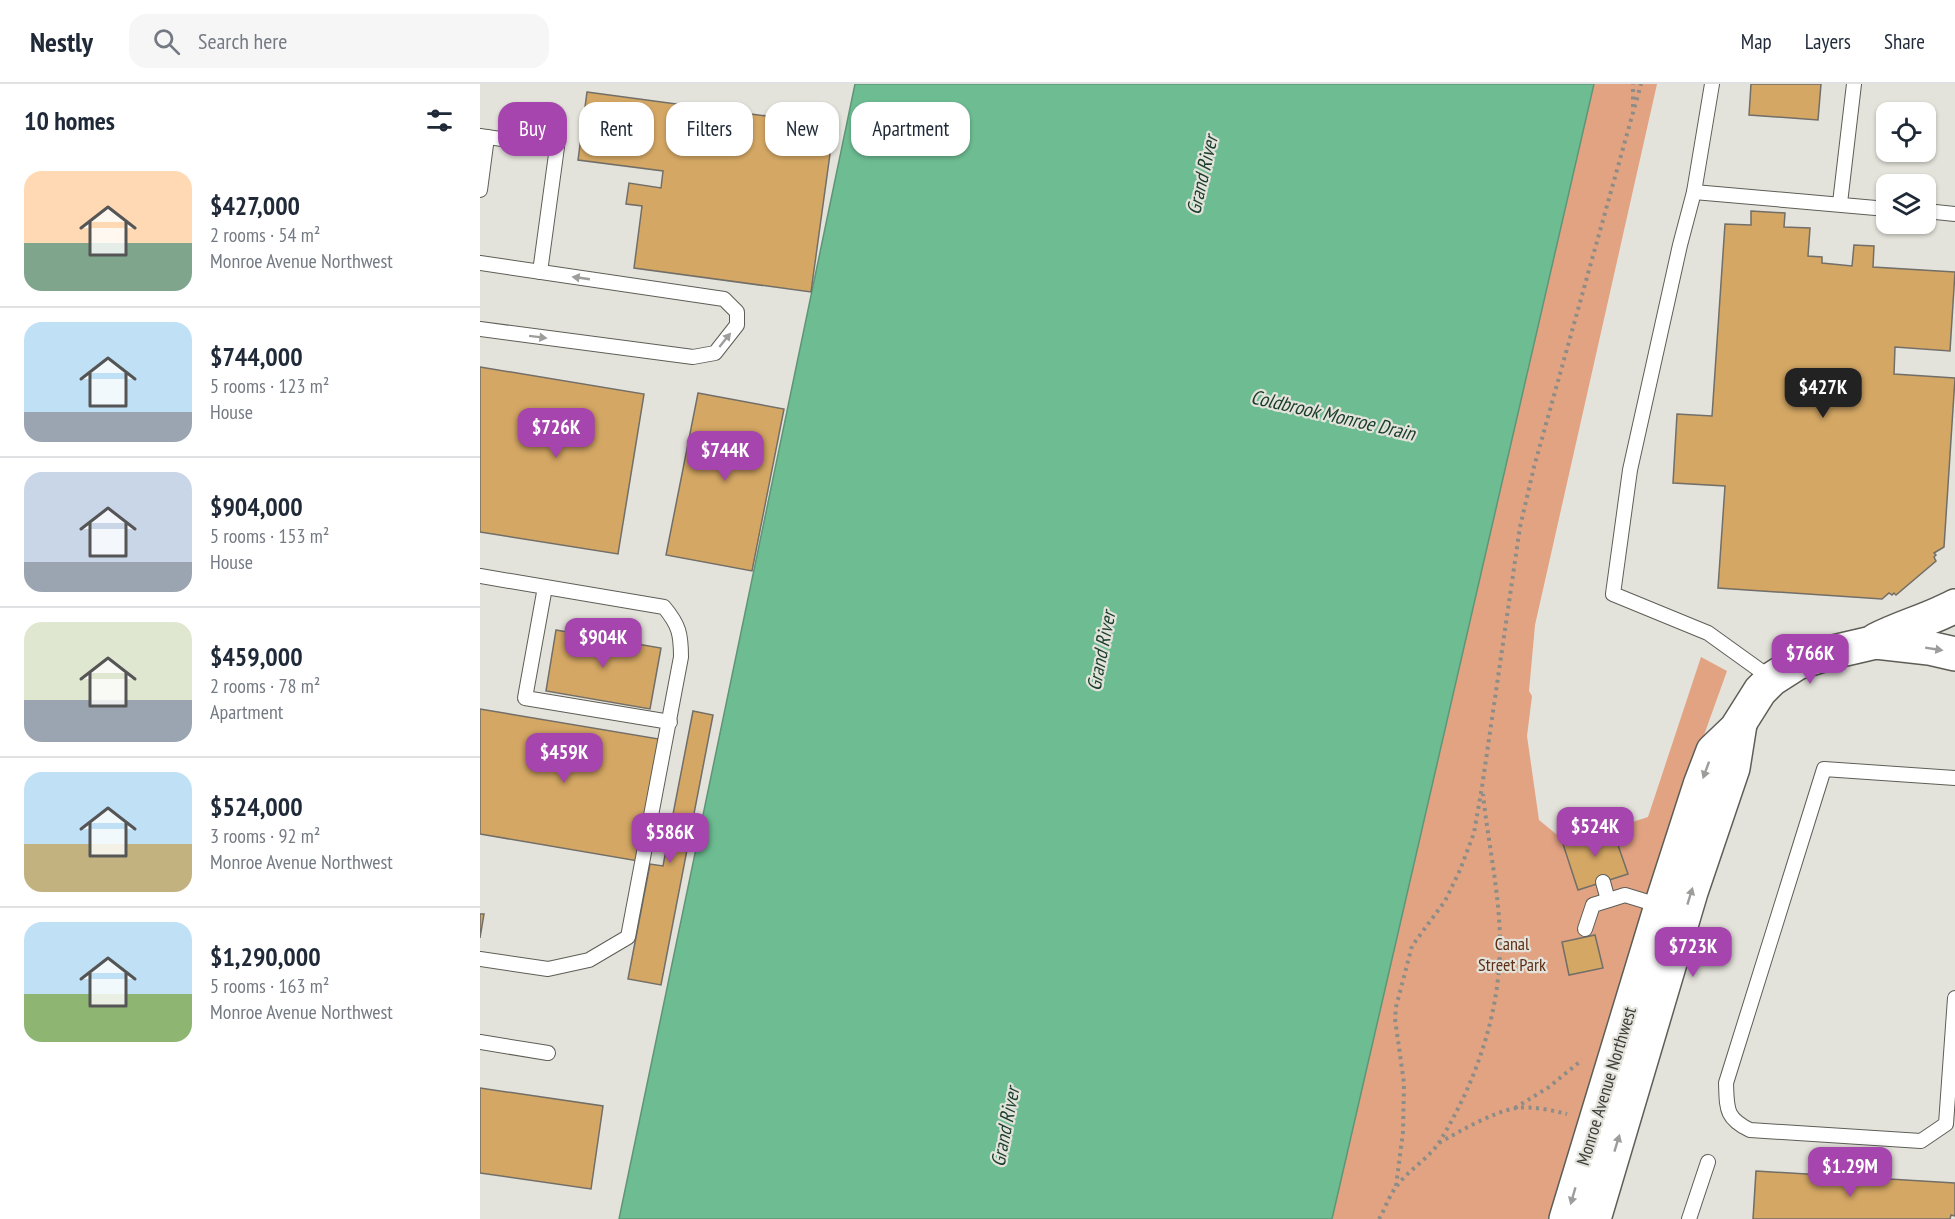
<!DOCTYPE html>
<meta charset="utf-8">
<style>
:root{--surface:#fff;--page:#f6f6f7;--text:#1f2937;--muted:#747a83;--line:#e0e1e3;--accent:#a545ad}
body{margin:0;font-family:"PT Sans Narrow",sans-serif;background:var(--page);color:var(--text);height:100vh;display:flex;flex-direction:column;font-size:22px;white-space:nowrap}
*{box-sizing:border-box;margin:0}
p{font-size:20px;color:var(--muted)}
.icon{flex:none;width:33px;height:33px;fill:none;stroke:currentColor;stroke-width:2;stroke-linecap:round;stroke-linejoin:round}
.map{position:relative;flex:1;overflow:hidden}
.details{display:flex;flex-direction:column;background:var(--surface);width:480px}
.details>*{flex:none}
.guide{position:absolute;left:18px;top:18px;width:570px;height:54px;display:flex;gap:12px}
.controls{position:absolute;left:1396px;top:18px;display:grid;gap:12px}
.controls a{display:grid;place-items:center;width:60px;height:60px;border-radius:12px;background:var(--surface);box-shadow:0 2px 4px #0004;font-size:30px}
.price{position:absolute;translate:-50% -51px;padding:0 14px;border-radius:12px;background:var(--accent);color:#fff;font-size:20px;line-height:39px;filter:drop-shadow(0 2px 3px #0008)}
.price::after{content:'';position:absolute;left:50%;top:36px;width:18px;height:14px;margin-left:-9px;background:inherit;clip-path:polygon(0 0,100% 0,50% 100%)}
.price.on{background:#222;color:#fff}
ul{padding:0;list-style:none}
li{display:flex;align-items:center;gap:18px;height:150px;padding:0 24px}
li+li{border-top:2px solid var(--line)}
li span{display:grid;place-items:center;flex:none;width:168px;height:120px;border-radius:18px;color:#555}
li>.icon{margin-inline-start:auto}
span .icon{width:72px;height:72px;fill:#fffc;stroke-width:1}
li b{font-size:26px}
h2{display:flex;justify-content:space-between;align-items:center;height:72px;padding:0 24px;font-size:26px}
.tag{padding:0 21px;border-radius:18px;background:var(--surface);box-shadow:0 2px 4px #0004;font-size:21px;line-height:54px}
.tag.on{background:var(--accent);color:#fff}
header{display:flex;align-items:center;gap:36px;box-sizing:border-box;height:84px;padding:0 30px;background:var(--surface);border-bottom:2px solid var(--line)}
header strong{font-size:28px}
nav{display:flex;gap:33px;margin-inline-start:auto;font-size:21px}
.search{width:420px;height:54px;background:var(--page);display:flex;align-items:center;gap:15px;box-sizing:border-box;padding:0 21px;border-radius:18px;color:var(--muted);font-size:22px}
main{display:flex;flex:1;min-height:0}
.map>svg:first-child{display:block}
</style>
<header>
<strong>Nestly</strong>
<div class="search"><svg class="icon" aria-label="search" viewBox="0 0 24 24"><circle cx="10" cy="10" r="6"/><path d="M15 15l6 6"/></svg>Search here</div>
<nav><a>Map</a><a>Layers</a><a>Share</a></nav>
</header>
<main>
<section class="details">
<h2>10 homes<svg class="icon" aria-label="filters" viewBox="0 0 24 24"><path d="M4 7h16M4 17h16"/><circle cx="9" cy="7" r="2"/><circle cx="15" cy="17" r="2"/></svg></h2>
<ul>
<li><span style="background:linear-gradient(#ffd9b3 60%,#7fa58c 0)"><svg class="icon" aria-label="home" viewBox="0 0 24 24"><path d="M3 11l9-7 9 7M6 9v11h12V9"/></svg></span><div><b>$427,000</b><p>2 rooms · 54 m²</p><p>Monroe Avenue Northwest</p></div></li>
<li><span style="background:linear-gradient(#bfe0f5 75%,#9aa5b1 0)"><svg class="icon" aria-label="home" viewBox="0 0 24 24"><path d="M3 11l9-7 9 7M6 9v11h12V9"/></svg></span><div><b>$744,000</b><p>5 rooms · 123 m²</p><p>House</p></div></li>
<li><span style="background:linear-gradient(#c9d6e8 75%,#9aa5b1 0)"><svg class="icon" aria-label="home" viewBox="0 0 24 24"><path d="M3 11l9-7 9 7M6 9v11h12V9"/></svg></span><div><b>$904,000</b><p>5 rooms · 153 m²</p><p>House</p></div></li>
<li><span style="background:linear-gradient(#dfe7d0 65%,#9aa5b1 0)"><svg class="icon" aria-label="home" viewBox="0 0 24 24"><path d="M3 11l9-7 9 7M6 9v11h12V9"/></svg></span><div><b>$459,000</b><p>2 rooms · 78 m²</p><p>Apartment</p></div></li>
<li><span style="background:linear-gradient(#bfe0f5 60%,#c2b280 0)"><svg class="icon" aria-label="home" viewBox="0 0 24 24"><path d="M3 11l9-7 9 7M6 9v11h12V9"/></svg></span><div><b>$524,000</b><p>3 rooms · 92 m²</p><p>Monroe Avenue Northwest</p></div></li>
<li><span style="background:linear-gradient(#bfe0f5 60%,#8fb573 0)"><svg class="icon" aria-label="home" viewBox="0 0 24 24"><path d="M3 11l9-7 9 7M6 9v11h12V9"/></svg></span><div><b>$1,290,000</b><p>5 rooms · 163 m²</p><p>Monroe Avenue Northwest</p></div></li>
</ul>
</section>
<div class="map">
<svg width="1475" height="1135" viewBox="0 0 1475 1135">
<rect width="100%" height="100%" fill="#e3e3db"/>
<path fill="#e2a383" d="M1114,0h63l-122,541 -6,66 3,5 -5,40 12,84 28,23 81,-26 53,-160 26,14 -71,198 -103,350h-221z"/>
<path fill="#6dbc92" stroke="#5e9577" stroke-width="1.5" d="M375,0h739l-262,1135h-713z"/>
<g fill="#d4a764" stroke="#726e68" stroke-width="1.5">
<path d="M1271,0h70l-3,36 -69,-5z"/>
<path d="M107,8l247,33 -23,167 -177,-24 8,-62 -16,-2 3,-21 32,5 2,-17 -85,-11z"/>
<path d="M1271,127l34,2 -1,14 26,1 -2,28 14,1v6l30,3 2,-21 20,1 -1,21 82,5 -5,79 -55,-4 -1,27 61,4 -11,169 -10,6 2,2 -2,2 2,4 -40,34 -2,-2 -2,2 -3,-2 -7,6 -164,-11 7,-102 -52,-3 4,-69 35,2 13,-192 26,1z"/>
<path d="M0,283l164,27 -26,160 -138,-22z"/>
<path d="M218,309l86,16 -32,162 -86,-16z"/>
<path d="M76,546l105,18 -11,61 -104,-18z"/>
<path d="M0,625l179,30 -21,122 -158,-27z"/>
<path d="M213,627l20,4 -52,270 -33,-6 22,-115 13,2z"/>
<path d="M1131,741l17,49 -50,16 -16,-49z"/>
<path d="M0,830h4l-4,24z"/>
<path d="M1115,851l8,33 -34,7 -7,-33z"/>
<path d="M0,1004l123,18 -12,83 -111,-16z"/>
<path d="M1276,1087l199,12v33l-4,-1 -1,4h-197z"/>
</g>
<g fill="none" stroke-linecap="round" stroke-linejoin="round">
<defs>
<g id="service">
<path d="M1232,0l-18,108 -14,53 -50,225 -17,124 95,39 64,46"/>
<path d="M0,52l77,11 -17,125"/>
<path d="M0,106l7,-53"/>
<path d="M1214,108l193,17"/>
<path d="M1360,119l14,-119"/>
<path d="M1446,127l29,3"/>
<path d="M0,179l244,36 13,13v13l-22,28 -22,4 -213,-28"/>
<path d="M0,492l184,31c15,18 17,27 17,50l-53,280 -39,23 -41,9 -68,-10"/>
<path d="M65,503l-20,111 145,24"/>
<path d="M1475,694l-131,-9 -98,314c1,25 -1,35 24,47l171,11 25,-17 9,-126"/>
<path d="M1123,798l5,18"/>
<path d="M1105,845l8,-24 32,-10 36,11"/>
<path d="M0,958l68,11"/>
<path d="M1209,1135l19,-57"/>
</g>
<g id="secondary">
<path d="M1396,556c25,-13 53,-20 79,-34"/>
<path d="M1086,1135l95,-313 39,-121 13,-34 23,-22 24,-38 12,-12 25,-16 36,-11 43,-10 53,6 26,6"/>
<path d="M1114,1135l97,-327 42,-124 7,-44"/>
</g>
</defs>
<use href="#service" stroke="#5e5e57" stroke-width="16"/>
<use href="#secondary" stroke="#5e5e57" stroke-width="36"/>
<g stroke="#8d8d87" stroke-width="4" stroke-dasharray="3 4.5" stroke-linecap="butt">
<path d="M1153,23v-23"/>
<path d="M1035,1024l34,-21 33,-27"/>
<path d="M959,1059c21,-12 54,-31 77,-35 16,-2 35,2 51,6"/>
<path d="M916,1102l7,-54 1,-49 -9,-64 1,-12 16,-61 33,-45 15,-31 14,-37 8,-46 38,-260 14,-60 107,-383"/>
<path d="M899,1135c6,-10 10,-23 17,-32 12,-17 33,-28 44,-46 37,-61 61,-131 60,-202 -1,-49 -12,-97 -17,-145"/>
</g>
<use href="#service" stroke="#fff" stroke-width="14"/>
<use href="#secondary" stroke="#fff" stroke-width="33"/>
</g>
<defs><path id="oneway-solid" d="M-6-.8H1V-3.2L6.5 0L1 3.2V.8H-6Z" transform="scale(1.5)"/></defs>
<g fill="#9d9d9c">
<use href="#oneway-solid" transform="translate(101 194) rotate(-172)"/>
<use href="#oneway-solid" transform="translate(58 253) rotate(7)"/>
<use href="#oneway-solid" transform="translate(245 256) rotate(-51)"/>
<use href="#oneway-solid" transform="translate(1454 565) rotate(9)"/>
<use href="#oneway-solid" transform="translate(1226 686) rotate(110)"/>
<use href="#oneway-solid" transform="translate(1210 812) rotate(-73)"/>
<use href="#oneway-solid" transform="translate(1137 1059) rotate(-73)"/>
<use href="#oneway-solid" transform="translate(1093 1112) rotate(106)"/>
</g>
<g text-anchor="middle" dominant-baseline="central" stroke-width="4.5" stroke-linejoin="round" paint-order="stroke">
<g font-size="18" fill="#5e2f15" stroke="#e3e3db">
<text x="1032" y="859">Canal<tspan x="1032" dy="21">Street Park</tspan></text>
</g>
<g font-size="18" fill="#3b3b38" stroke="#e3e3db">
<text transform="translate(1126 1002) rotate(-73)">Monroe Avenue Northwest</text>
</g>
<g font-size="20" font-style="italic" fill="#1a3d2b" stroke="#e3e3db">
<text transform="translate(722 91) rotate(-77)">Grand River</text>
<text transform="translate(853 331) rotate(13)">Coldbrook Monroe Drain</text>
<text transform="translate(621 567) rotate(-79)">Grand River</text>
<text transform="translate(525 1043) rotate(-79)">Grand River</text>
</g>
</g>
</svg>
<div class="controls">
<a><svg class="icon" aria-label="locate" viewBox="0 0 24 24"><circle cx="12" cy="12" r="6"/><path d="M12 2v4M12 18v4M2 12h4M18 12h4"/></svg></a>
<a><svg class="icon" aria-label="layers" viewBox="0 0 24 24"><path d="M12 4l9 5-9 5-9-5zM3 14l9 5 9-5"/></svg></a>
</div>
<b class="price on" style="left:1343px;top:335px">$427K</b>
<b class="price" style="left:76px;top:375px">$726K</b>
<b class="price" style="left:245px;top:398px">$744K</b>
<b class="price" style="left:123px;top:585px">$904K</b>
<b class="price" style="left:1330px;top:601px">$766K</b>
<b class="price" style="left:84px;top:700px">$459K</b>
<b class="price" style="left:1115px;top:774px">$524K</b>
<b class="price" style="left:190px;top:780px">$586K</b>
<b class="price" style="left:1213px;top:894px">$723K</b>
<b class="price" style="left:1370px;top:1114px">$1.29M</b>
<div class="guide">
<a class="tag on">Buy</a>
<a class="tag">Rent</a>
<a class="tag">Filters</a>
<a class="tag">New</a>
<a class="tag">Apartment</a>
</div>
</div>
</main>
